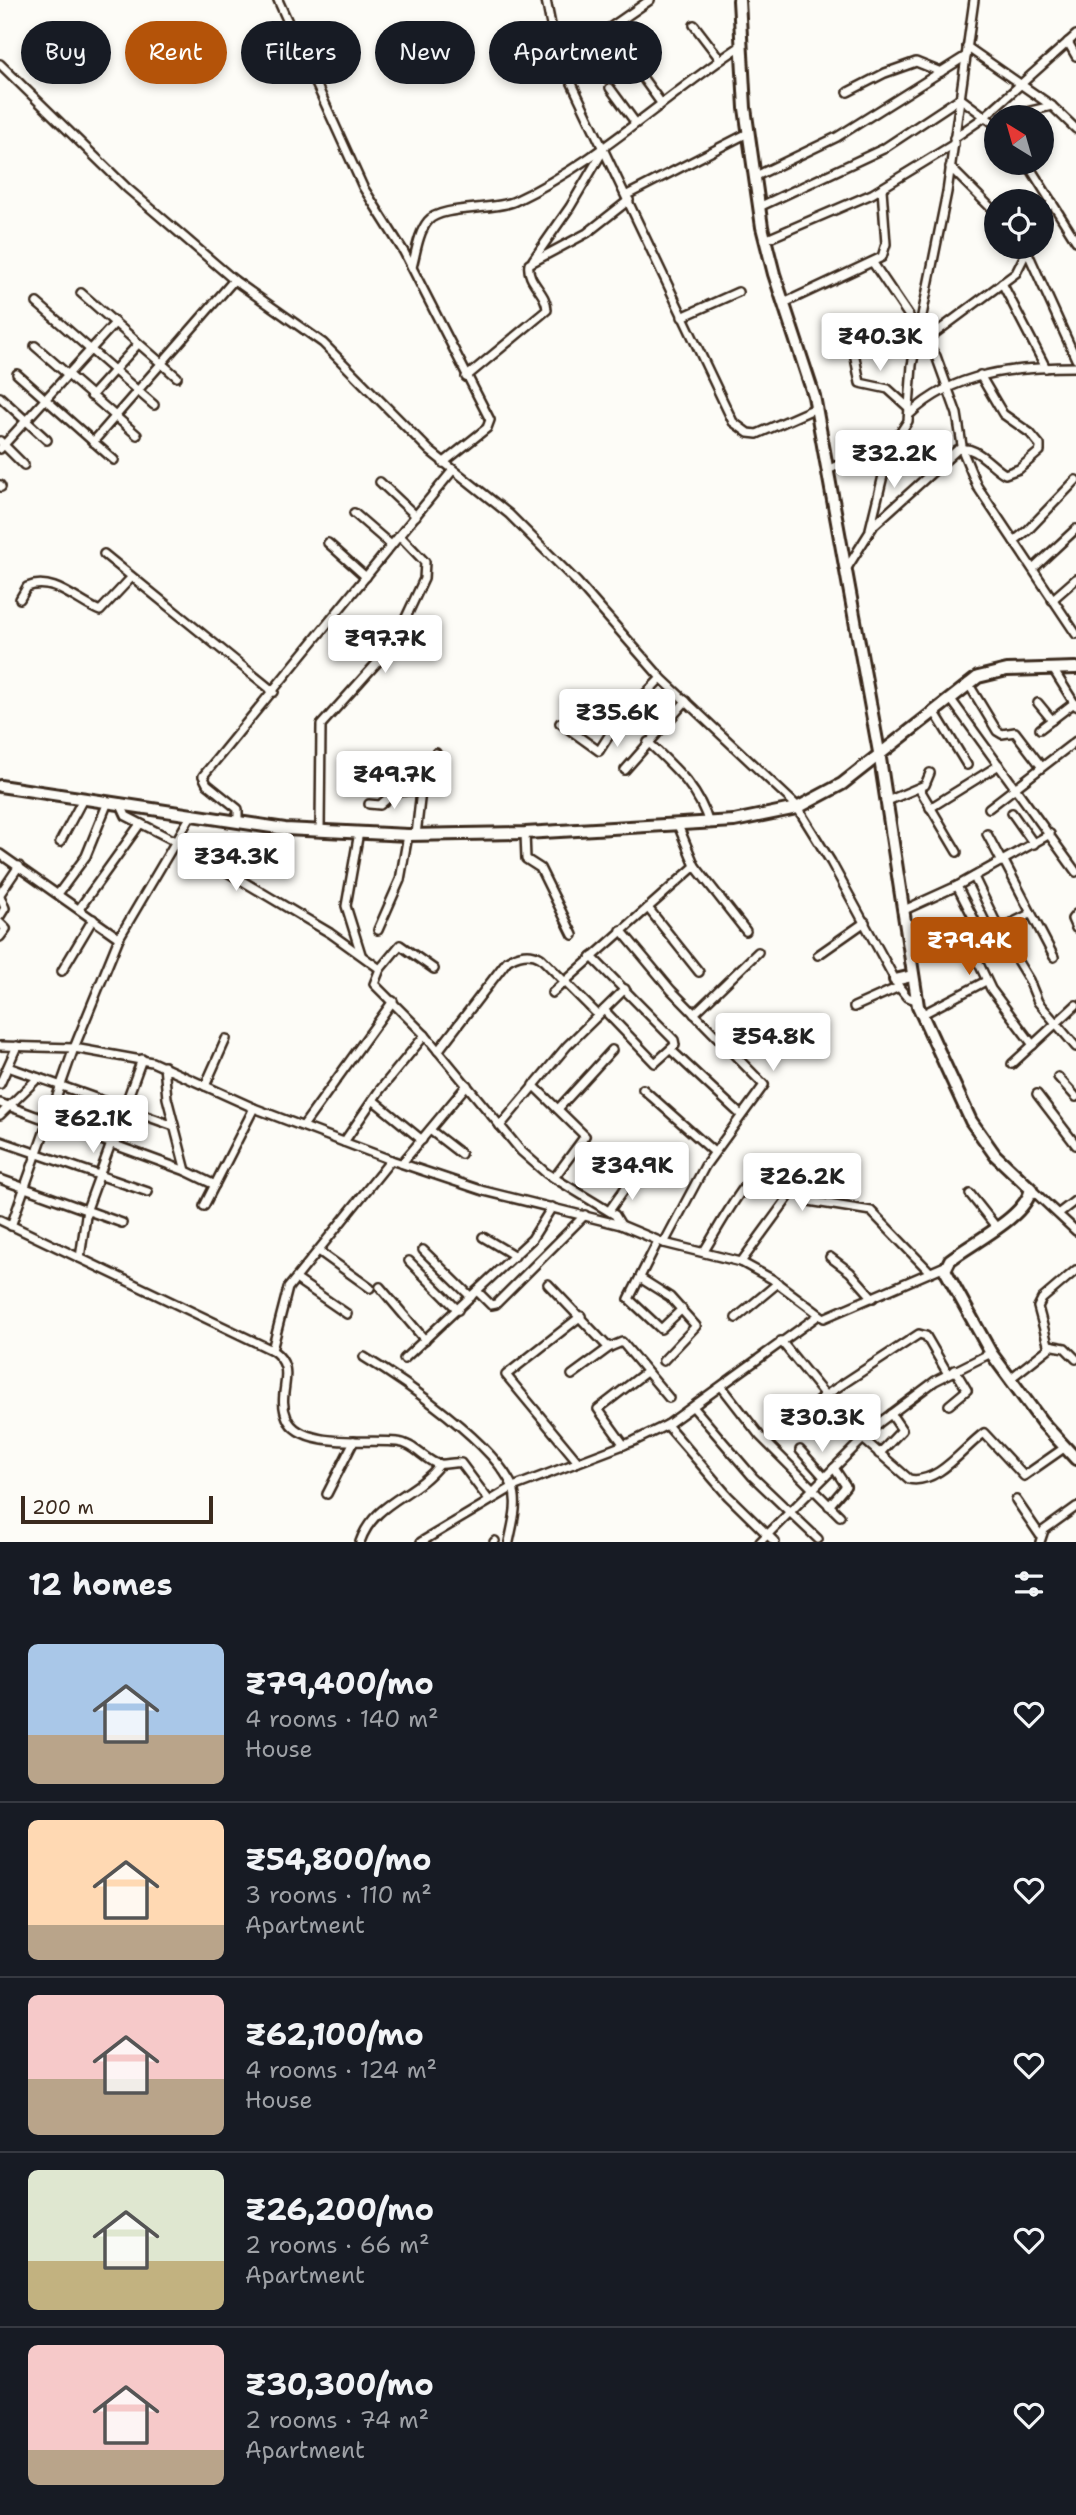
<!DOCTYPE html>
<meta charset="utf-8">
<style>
:root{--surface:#171b24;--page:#20242c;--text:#f1f3f6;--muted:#9ea1a6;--line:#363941;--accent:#b45309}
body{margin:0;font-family:"Shantell Sans",sans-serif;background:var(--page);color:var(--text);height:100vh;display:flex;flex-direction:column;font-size:26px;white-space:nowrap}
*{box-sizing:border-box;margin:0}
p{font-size:23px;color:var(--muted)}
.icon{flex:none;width:38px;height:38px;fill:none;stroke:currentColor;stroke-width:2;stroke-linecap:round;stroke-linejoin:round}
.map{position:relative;height:1542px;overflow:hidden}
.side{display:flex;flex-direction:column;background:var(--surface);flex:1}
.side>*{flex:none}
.top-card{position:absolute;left:21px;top:21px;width:700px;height:63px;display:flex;gap:14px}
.needle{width:46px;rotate:323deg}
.controls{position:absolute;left:984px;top:105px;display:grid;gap:14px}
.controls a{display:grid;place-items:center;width:70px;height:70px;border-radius:50%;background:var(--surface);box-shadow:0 4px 10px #0003;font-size:35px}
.scale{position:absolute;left:21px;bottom:18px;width:192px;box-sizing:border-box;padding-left:7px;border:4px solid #3b2a1e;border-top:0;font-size:19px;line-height:24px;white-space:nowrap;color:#3b2a1e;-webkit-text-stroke:5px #fdfcf7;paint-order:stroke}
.price{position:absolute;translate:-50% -60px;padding:0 16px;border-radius:7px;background:#fff;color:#222;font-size:23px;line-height:46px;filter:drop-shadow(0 2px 4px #0008)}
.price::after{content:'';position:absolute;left:50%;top:42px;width:21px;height:16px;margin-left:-10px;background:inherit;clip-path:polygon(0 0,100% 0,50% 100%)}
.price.on{background:var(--accent);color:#fff}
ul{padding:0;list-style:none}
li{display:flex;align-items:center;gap:21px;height:175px;padding:0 28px}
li+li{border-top:2px solid var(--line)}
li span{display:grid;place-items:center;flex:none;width:196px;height:140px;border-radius:10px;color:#555}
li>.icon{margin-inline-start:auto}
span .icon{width:84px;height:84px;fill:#fffc;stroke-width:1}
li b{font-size:30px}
h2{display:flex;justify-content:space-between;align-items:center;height:84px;padding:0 28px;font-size:30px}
.tag{padding:0 24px;border-radius:32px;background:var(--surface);box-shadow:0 4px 10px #0003;font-size:24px;line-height:63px}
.tag.on{background:var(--accent);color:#fff}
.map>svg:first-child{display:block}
</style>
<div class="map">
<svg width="1076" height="1542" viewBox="0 0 1076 1542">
<rect width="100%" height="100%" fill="#fdfcf7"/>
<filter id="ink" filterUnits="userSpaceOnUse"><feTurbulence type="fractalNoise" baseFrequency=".0143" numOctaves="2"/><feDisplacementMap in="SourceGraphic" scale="14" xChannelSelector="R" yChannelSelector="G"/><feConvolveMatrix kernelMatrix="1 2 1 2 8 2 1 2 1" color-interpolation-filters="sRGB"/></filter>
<g filter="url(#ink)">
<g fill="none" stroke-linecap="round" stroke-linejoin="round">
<defs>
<g id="minor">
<path d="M278,0l85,187 41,65 86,168 -3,8 -44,35"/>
<path d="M546,0l8,40 12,31 167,351 15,11 9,1 59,-26"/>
<path d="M694,25l26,34"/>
<path d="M1068,42l8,14"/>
<path d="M967,47l85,59 24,23"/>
<path d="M562,61l88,-61"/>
<path d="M0,64l127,124 107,92 89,63 107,108 79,63 68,68 84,96 134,126 36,58 68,125 8,10 9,3"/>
<path d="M637,70l24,33"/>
<path d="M610,88l25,34"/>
<path d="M848,92l37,-19 31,-11 25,10"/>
<path d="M1004,117l48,-11"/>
<path d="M954,138l29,-20 93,-83"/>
<path d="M1027,163l49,78"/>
<path d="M950,167l46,46"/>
<path d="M754,177l83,-40 129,-81"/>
<path d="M627,195l121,-62"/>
<path d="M759,207l124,-58 77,-51 36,27"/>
<path d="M1041,216l11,-14"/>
<path d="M765,240l107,-46 82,-50"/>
<path d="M1027,251l49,108"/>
<path d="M533,260l37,-53 33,-56"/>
<path d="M873,263l63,93 21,58 6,38 14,34 99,148"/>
<path d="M412,267c4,-14 6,-34 16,-46 13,-16 66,-10 87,-20 83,-39 150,-105 226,-155"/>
<path d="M1002,283l44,85"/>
<path d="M81,293l96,84"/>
<path d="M37,303l117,102"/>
<path d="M784,303l98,-46 4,-13 -4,-55"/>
<path d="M682,317l56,-25"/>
<path d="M851,337l9,46 28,6 21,19"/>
<path d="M926,340l90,-67 13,-26"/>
<path d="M35,346l102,89"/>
<path d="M17,374l97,86"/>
<path d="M466,377l81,-67c0,-18 -21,-28 -18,-46l58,-31 42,-33"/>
<path d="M91,396l47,-52"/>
<path d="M0,397l47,43"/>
<path d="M909,415c45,-44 107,-48 167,-48"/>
<path d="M0,441l24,24"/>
<path d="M93,442l141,-162"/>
<path d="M0,449l114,-125"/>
<path d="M828,470l71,-35 9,-14 4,-56 35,-173 27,-192"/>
<path d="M380,482l36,34"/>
<path d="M0,485l1,2"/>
<path d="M354,513l37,32"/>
<path d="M870,529l22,-90"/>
<path d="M1014,541l14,-11 48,-50"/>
<path d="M328,543l38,34"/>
<path d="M104,554l170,138"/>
<path d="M847,568l27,-43 83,-75c19,-7 33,16 48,24l14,-5 21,-18v-6l-10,-12 -27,-19 -23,-39"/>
<path d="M1033,569l43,-40"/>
<path d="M20,599l7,-12c27,-11 50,15 73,24l31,-33"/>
<path d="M1052,600l24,-21"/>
<path d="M1053,669l23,37"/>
<path d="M968,683l29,48 5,3 13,-2 26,34"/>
<path d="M950,698l126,174"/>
<path d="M1038,703l14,17"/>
<path d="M934,711l33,54"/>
<path d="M560,723l39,28 18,-28 44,-45"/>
<path d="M1040,729l34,-26"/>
<path d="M648,742c26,25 51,46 61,82"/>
<path d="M625,770l61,-69"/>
<path d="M919,788l38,64"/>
<path d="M885,802l40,-17 5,-12"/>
<path d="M120,803l6,13 49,25 155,92 50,36"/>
<path d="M369,804l11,1 15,-13 25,-2"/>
<path d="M930,808l69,-43"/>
<path d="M989,808l87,-67"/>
<path d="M1012,813l22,31"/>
<path d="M238,822v-13l-31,-25 -4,-8 250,-306"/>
<path d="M678,825l17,41 51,65"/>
<path d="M320,830l1,-105 72,-80 31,-66 1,-17 -25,-26"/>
<path d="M359,832l-13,74 15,48"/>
<path d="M525,833l1,26 14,9 33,67"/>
<path d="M987,834l15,28"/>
<path d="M416,835l6,-53 14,-29"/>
<path d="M60,842l23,-43"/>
<path d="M0,854l119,84"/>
<path d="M1004,861l50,96"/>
<path d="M974,877l30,62 25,41 9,22 38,45"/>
<path d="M957,886l17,33 -11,11 28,59 42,56"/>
<path d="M0,894l19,-28"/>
<path d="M58,894l28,-38 22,-54"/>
<path d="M0,896l5,12 -5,8"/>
<path d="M648,908l51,64"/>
<path d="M79,909l61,-85"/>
<path d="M902,911l55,-25 93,-52"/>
<path d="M1076,914l-4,5 4,9"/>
<path d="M0,923l6,6 -6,8"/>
<path d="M378,930l22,-50 8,-45"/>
<path d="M621,930l50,60 93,95 -59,81 -41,77"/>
<path d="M969,944l61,-30"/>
<path d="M818,955l47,-33"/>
<path d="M592,957l82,83 1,5 -20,18 -51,-53"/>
<path d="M434,969l-34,-24 -20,24 -6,15 51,51 96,116 25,22 69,42 6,10"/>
<path d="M62,971l31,-52"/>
<path d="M552,993l143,-127"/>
<path d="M854,1007l45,-20"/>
<path d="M694,1014l64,-62"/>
<path d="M921,1015l65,-34"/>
<path d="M0,1046l74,2 78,14 102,46 137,52 93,31 137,34 43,18 77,19 31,17 52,39 121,-52"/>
<path d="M671,1050l70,65"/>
<path d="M438,1051l69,-90c10,-7 23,-10 34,-3l57,57"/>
<path d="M1012,1064l64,-59"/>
<path d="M164,1066l3,32 19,73"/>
<path d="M8,1067l166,59"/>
<path d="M1058,1077l18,20"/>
<path d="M0,1084l17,-38"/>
<path d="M533,1085l52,51 -31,42"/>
<path d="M205,1086l21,-47"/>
<path d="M643,1089l71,63"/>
<path d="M1037,1094l39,51"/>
<path d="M373,1100l49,40"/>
<path d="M0,1103l186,68 29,14"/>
<path d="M558,1109l54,-59"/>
<path d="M0,1115l38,-37"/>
<path d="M303,1126l90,-125"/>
<path d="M500,1126l67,-80 58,-57"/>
<path d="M430,1130l31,24"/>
<path d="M0,1141l148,51"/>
<path d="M344,1142l35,-51 46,-56"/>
<path d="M402,1163l65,-78"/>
<path d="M0,1179l122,44"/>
<path d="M1031,1189l45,42"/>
<path d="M970,1194l27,34"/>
<path d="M204,1206l50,-98"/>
<path d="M609,1211l24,-34"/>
<path d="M1059,1213l17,-13"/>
<path d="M0,1220l272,130c28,20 3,41 15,68 12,31 82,21 110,24 15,1 25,15 38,21 8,4 17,-2 26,0l27,36"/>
<path d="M11,1226l63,-178 45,-110 73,-124"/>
<path d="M483,1237l32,19"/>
<path d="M658,1241l-29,58 32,30 21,-20"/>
<path d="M423,1250l48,47"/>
<path d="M704,1251c13,-20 47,-86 69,-90l36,40 62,10 59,61"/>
<path d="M320,1252l50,36"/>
<path d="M830,1257l20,15 23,26"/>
<path d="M80,1258l7,-49 55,-150"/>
<path d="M409,1261l49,49"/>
<path d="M741,1262l55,-75"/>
<path d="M640,1278l30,19 26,29 -33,35"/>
<path d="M296,1279l51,35"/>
<path d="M548,1284l58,61 4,2 12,-5 47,56"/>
<path d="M380,1287l45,53"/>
<path d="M477,1291l14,14 5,-1 89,-89"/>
<path d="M736,1318l42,-35"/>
<path d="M781,1341l73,90 55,48c29,6 54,-31 75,-46l40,43 40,-28"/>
<path d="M1049,1345l16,3 11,11"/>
<path d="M272,1350l16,-62 103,-128"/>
<path d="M364,1357c40,24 132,88 149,131 6,16 -1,38 -4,54"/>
<path d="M404,1359l128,-120 20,-32"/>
<path d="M572,1375l38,-28"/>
<path d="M1011,1378l38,-30 -11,-41 4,-8 34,-29"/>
<path d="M722,1387l38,49 80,80"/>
<path d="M949,1405l18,-15 -12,-20"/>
<path d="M694,1408l59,69 65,62"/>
<path d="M667,1425l61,71 47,46"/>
<path d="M782,1432l41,-35 96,-63 7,2 22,38"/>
<path d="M624,1445l-26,-36 48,-37"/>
<path d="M800,1450l24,27"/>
<path d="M879,1454l23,-24 -11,-16"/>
<path d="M578,1462l-72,-87 75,-59"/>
<path d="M327,1494l27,-53"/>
<path d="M1016,1500l24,35"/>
<path d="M829,1506l17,-20 -12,-18"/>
<path d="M360,1542c15,-42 55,-45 80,-78"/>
<path d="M421,1542l92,-55 121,-46 33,-16 152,-110"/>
<path d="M494,1542l1,-1"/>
<path d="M760,1542l119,-119 56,-42 56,-28"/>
<path d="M1040,1542l4,-12 32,-23"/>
</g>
<g id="primary">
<path d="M739,0l6,108 17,119 12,47 40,122 65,356 39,254 53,115 24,34 36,34c-5,28 -60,54 -81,71l-5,10 46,83 51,69 34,37"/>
<path d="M0,786l285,43 123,6 117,-2 209,-12 63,-13 45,-24 136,-107 29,-7 69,-2"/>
<path d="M895,980l17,-4"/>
</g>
</defs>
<use href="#minor" stroke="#3b2a1e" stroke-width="12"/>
<use href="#primary" stroke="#3b2a1e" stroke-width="16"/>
<use href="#minor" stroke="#fdfcf7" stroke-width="7"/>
<use href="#primary" stroke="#fdfcf7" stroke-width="10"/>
</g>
</g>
</svg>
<div class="controls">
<a><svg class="needle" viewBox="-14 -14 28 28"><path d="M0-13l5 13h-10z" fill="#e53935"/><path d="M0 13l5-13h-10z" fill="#9ea1a6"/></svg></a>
<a><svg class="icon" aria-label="locate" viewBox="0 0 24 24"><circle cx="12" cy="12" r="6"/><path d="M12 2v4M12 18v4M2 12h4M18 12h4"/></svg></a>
</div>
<div class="scale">200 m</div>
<b class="price" style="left:880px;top:373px">₹40.3K</b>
<b class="price" style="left:894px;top:490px">₹32.2K</b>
<b class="price" style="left:385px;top:675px">₹97.7K</b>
<b class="price" style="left:617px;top:749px">₹35.6K</b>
<b class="price" style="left:394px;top:811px">₹49.7K</b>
<b class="price" style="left:236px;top:893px">₹34.3K</b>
<b class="price on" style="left:969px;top:977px">₹79.4K</b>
<b class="price" style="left:773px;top:1073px">₹54.8K</b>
<b class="price" style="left:93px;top:1155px">₹62.1K</b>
<b class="price" style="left:632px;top:1202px">₹34.9K</b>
<b class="price" style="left:802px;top:1213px">₹26.2K</b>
<b class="price" style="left:822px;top:1454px">₹30.3K</b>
<div class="top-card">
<a class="tag">Buy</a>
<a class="tag on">Rent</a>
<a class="tag">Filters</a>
<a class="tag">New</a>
<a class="tag">Apartment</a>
</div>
</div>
<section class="side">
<h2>12 homes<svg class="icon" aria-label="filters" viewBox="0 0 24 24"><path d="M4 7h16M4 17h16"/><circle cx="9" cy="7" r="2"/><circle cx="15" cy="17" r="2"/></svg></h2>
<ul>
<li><span style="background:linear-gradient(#a9c7e8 65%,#b9a48a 0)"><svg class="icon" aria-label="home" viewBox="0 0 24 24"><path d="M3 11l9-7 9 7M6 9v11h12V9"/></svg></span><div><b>₹79,400/mo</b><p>4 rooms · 140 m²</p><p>House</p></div><svg class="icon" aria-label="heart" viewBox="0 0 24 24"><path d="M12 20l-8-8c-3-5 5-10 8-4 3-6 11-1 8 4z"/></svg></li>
<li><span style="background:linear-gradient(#ffd9b3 75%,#b9a48a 0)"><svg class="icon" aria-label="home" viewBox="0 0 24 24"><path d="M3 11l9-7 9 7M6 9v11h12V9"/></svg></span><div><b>₹54,800/mo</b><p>3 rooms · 110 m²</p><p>Apartment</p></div><svg class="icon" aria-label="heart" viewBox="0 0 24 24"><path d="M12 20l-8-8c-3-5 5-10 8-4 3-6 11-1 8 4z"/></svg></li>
<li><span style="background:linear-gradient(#f6c9c9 60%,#b9a48a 0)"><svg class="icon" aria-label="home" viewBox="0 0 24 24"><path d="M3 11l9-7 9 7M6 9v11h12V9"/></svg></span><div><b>₹62,100/mo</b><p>4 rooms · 124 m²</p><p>House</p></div><svg class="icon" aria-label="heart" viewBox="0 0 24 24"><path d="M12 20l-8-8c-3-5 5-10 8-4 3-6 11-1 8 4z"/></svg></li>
<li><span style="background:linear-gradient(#dfe7d0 65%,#c2b280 0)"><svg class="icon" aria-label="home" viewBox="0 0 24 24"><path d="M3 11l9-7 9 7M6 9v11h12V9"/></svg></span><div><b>₹26,200/mo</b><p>2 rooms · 66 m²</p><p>Apartment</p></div><svg class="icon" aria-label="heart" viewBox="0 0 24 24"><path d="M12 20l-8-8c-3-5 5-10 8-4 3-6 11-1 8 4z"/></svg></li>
<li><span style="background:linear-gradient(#f6c9c9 75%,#b9a48a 0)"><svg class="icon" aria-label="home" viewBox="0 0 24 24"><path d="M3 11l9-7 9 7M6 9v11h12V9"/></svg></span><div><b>₹30,300/mo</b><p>2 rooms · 74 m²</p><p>Apartment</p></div><svg class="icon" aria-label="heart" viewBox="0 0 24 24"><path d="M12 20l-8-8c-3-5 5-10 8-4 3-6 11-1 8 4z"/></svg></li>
</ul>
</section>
